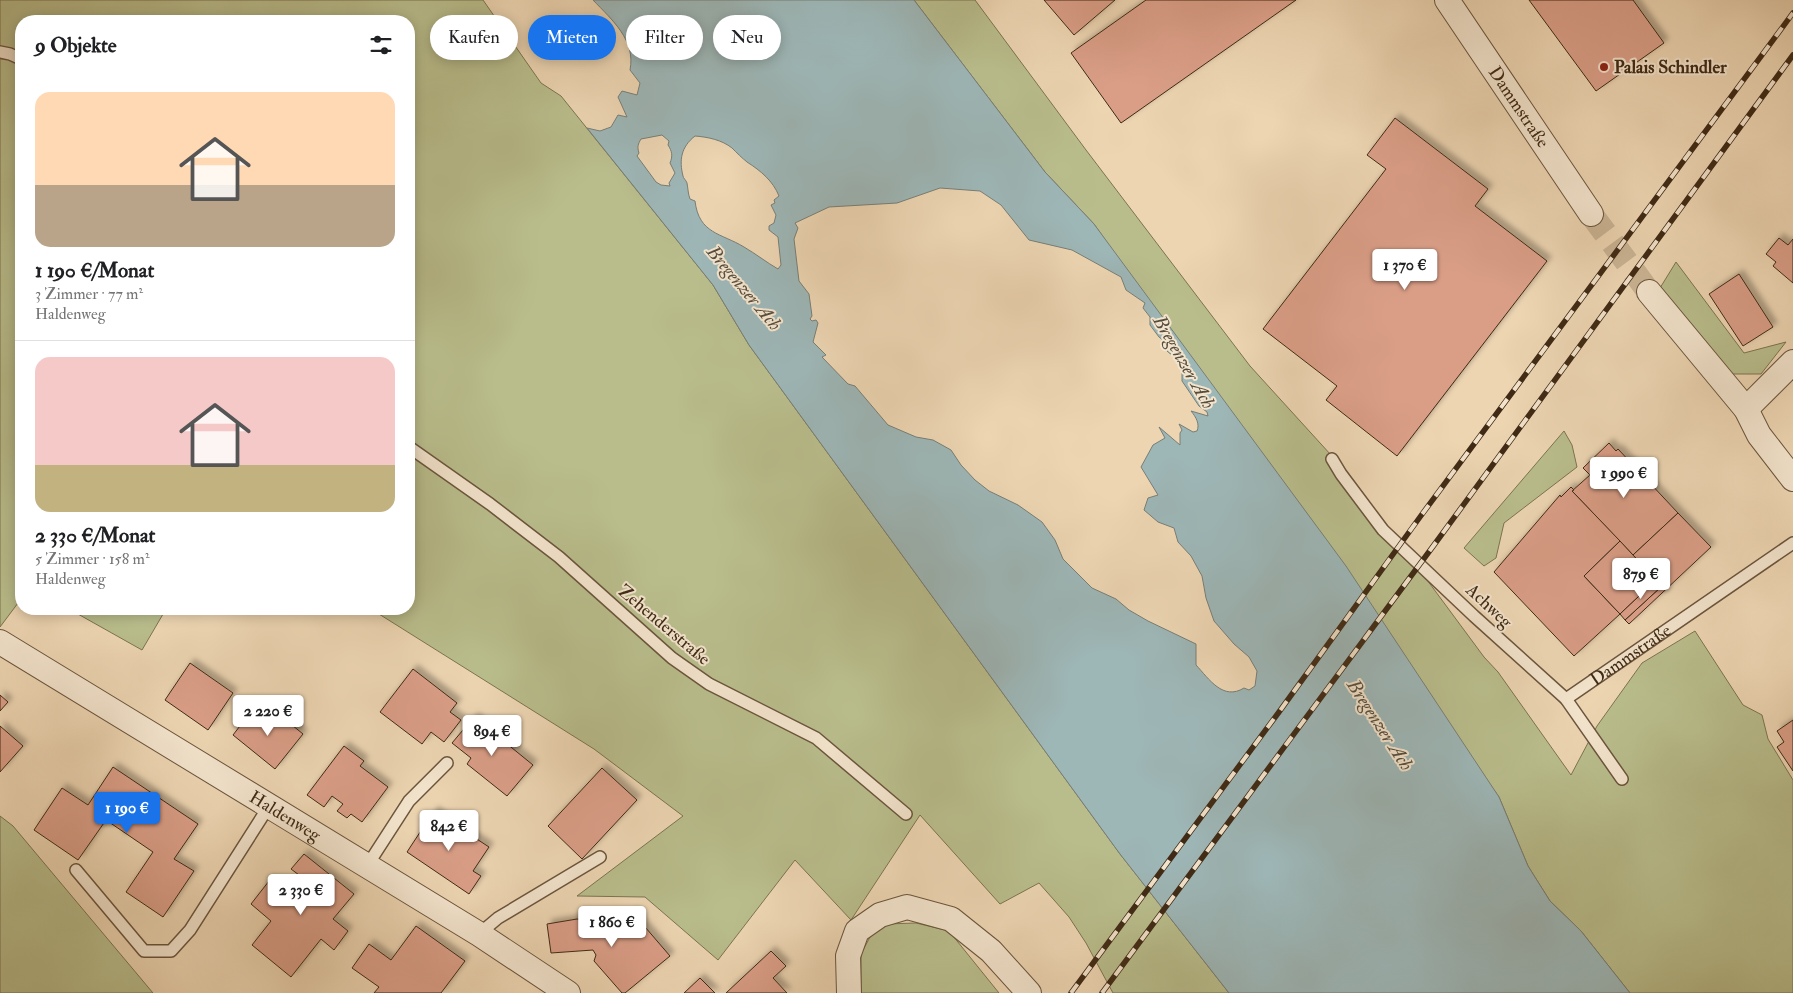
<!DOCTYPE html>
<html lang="de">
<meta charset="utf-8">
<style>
:root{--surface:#fff;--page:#f6f6f6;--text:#202124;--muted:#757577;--line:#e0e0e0;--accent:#1a73e8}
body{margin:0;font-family:"IM FELL Double Pica",serif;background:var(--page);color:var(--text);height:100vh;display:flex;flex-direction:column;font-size:19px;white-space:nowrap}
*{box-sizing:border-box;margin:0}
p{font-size:16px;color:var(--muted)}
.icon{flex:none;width:28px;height:28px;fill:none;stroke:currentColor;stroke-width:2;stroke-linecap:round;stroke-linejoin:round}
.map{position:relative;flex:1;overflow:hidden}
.panel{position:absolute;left:15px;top:15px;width:400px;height:600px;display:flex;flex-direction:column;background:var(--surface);border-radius:20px;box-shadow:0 2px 12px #0003}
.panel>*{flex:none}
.guide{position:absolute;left:430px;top:15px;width:475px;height:45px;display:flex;gap:10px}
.price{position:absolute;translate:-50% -42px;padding:0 11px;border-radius:5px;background:#fff;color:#222;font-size:16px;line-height:32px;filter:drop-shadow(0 1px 2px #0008)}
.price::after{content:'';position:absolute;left:50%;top:30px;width:15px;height:11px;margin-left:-8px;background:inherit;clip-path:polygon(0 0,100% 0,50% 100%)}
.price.on{background:var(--accent);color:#fff}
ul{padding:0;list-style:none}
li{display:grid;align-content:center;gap:10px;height:265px;padding:0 20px}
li+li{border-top:1px solid var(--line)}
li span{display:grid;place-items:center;height:155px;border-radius:15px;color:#555}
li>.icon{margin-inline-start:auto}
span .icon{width:90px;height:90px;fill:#fffc;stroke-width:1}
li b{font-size:21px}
h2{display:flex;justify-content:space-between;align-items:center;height:60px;padding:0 20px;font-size:21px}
.pill{padding:0 18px;border-radius:22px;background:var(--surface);box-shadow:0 2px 12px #0003;font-size:18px;line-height:45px}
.pill.on{background:var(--accent);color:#fff}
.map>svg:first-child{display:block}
</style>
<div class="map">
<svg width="1793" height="993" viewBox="0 0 1793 993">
<defs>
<filter id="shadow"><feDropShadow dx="4.5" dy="-4.5" stdDeviation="2.5" flood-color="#0004"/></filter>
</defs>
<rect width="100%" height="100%" fill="#edd5b2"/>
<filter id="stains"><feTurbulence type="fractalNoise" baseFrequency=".004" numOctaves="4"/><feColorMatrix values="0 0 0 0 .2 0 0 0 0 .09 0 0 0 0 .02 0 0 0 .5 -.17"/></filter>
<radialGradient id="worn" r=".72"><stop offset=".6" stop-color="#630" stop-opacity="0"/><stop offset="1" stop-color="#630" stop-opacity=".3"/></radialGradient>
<g fill="#b9bd8c" stroke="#7c7450">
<path d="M0,0h483l58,83 20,13 152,189 36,60 371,509 109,139h-116l-27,-50 -17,-26 -30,-34 -39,21 -80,-89 -69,105 -56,-60 -77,100 -73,-63 -68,-1 106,-80 -89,-67 -223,-140h38v-588h-388v578l-21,28z"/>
<path d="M914,0h61l111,150 164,216 101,111 133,180 14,15 73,103 26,-49 45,-63 53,-32 48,74 19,10 6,24 25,41v213h-163l-49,-62 -31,-30 -22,-35 -29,-69 -405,-573 -49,-52z"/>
<path d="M1676,262l68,91 42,-11 -25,32h-38l-63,-86z"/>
<path d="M1564,431l8,14 5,22 -73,56 -8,35 -12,8 -20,-18z"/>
<path d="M69,609h97l-24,41z"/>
<path d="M0,816l13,10 140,167h-153z"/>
<path d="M916,923l33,8 50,62h-138v-39l9,-17 16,-13z"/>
</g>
<path fill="#9db6b6" stroke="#787e76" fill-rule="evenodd" d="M593,0h321l131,172 49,52 252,342 153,231 29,69 22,35 31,30 49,62h-401l-109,-139 -371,-509 -36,-60 -126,-157 13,3 11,-4 7,-12 9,2 -9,-20 4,-6 15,4 3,-12 -10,-13c6,-30 -18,-50 -37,-70zM662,135l7,6 -1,4c4,6 5,11 2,18l5,10 -6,10 1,3 -9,-1 -5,-3 -19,-26 2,-3c-2,-6 -1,-9 2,-14zM695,136c13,1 27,4 37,12 5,5 10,10 15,14 14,9 26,19 32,34l-5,4 1,3 -4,2 5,10 -2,8 -5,3v4l9,7 3,28 -3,4c-12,-7 -22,-15 -34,-22 -23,-14 -45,-13 -49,-46l-5,-2c-2,-5 -2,-11 -3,-16 -1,-3 -4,-5 -4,-7 -4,-16 -2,-29 12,-40zM940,188l40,3 21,14 28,35 43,10 49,27 5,13 19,13 -2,5 7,9v8l9,12 6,5 2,9 6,5 9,11v14l17,25 8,6 1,4 -17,-5c5,6 9,13 6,20l-4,1 -14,-8 3,6 -2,3v12l-21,-18 6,11 -12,7 -12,22 17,28 -10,3 -4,12 14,12 16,6 4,14 13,14 11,20 4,22 8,23 20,23 15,13 8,14 -2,15 -6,4 -5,-2c-21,13 -35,-9 -48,-23v-21l-48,-23 -19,-11 -13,-11 -24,-11 -29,-29 -8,-19 -13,-18 -24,-17 -29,-14 -14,-11 -14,-15 -10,-15 -18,-10 -17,-3 -28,-12 -33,-39 -7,-2 -26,-27 4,-2 -13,-13 5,-19 -2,-3 -4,1 -2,-2 2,-3 -3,-22 -10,-13 -5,-42 4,-11 -3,-5 34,-16 68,-4z"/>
<g fill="#da9e87" stroke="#402a15" filter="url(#shadow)">
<path d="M1044,0h71l-41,35z"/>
<path d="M1146,0h150l-175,123 -50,-70z"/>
<path d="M1529,0h104l31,43 -68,48z"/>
<path d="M1395,118l93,71 -13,17 72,55 -150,195 -71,-56 11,-14 -74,-57 123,-160 -19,-14z"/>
<path d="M1779,238l9,7 5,-6v44l-20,-17 3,-4 -10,-8z"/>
<path d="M1739,274l34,53 -30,19 -34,-52z"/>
<path d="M1609,443l7,8 2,-2 60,64 -45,42 -61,-64 18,-16 -7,-7z"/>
<path d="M1571,487l3,3 -2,1 48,50 -36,35 36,38 -46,42 -80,-84 66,-77 1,2z"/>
<path d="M1678,513l33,34 -82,77 -4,-4 37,-34 -29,-31z"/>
<path d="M1620,541l36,39 -36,34 -36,-38z"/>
<path d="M1656,580l6,6 -37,34 -5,-6z"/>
<path d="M190,663l43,30 -25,37 -43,-30z"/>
<path d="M413,669l44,34 -7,9 11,8 -17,22 -13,-10 -9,12 -42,-32z"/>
<path d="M0,695l8,7 -8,9z"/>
<path d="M253,709l16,12 7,-9 27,22 -28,35 -42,-34z"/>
<path d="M474,717l59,48 -26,31 -40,-32 4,-6 -19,-15z"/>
<path d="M1793,720v51l-16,-24 7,-5 -7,-11z"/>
<path d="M0,726l23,20 -23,26z"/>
<path d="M344,746l20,15 -4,5 28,21 -26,35 -11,-8 -4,4 -10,-7 6,-7 -11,-8 -8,11 -17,-12z"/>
<path d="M113,767l85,57 -24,35 20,12 -31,46 -37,-25 27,-40 -47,-32 -28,40 -44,-30 28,-42 26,17z"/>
<path d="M602,768l35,32 -55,59 -34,-33z"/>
<path d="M434,811l55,36 -16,24 8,5 -12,18 -62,-42z"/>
<path d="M304,854l50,40 -21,25 15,12 -14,19 -13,-11 -30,38 -39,-32 19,-24 -20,-17 18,-23 16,12 14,-18 -8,-6z"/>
<path d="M633,913l37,43 -45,37h-3l-28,-32 2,-6 -3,-5 -42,3 -4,-29 30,-5 23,2 9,11z"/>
<path d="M416,926l49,35 -24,32h-67l5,-6 -27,-19 17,-24 22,16z"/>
<path d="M771,951l15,15 -13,12 14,15h-61z"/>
<path d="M700,978l15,15h-31z"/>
</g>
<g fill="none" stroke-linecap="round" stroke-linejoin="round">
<path stroke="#cab393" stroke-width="24" stroke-dasharray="24 12" stroke-linecap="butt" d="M1591,214l58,78"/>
<defs>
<g id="service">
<path d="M0,52l10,2 11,5"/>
<path d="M409,447l81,57 69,53 113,101 37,26 107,54 90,76"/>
<path d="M1332,459l9,15 42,56 91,86 92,83 56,80"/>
<path id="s1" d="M1566,699l227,-156"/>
<path d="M367,866l42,-65 38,-38"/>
<path d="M76,870l68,81h27l19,-21 79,-124"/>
<path d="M479,934l19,-16 102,-61"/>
</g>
<g id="minor">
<path id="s2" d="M1447,0l144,214"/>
<path d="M1649,292l97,117 13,26 34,44"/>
<path d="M1746,409l47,-47"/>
<path id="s3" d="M0,642l479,292 89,59"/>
<path d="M849,993l-1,-37 9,-25 23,-16 27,-8 44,12 40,32 38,42"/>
</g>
</defs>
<use href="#service" stroke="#6b553c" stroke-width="14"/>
<use href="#minor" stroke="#6b553c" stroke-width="26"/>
<use href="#service" stroke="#f3e4cd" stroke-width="11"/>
<use href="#minor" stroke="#f3e4cd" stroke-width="24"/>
<defs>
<g id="rail">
<path d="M1071,993l208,-281 141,-195 373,-504"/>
<path d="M1102,993l332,-448 359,-490"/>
</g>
</defs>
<use href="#rail" stroke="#402a15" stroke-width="5.5"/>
<use href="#rail" stroke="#f3e4cd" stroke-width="4" stroke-dasharray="11" stroke-linecap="butt"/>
</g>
<circle fill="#8f2418" stroke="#f3e4cd" stroke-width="2" cx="1604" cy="67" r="5"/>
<g text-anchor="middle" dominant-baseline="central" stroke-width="4" stroke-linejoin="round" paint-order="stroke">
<g font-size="18" font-weight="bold" fill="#402a15" stroke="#f3e4cd" text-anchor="start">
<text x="1614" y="67">Palais Schindler</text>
</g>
<g font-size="18" fill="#402a15" stroke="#f3e4cd">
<text stroke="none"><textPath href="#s2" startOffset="129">Dammstraße</textPath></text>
<text transform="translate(1489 606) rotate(43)">Achweg</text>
<text transform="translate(664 625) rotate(40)">Zehenderstraße</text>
<text stroke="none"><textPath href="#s1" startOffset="78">Dammstraße</textPath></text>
<text stroke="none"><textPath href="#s3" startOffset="334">Haldenweg</textPath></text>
</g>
<g font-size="19" font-style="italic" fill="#574d3d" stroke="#f3e4cd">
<text transform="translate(744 288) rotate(50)">Bregenzer Ach</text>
<text transform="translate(1184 362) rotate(60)">Bregenzer Ach</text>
<text transform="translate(1380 725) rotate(57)">Bregenzer Ach</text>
</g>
</g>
<rect width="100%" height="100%" filter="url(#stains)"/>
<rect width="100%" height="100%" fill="url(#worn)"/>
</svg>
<b class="price" style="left:1405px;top:291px">1 370 €</b>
<b class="price" style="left:1624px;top:499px">1 990 €</b>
<b class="price" style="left:1641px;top:600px">879 €</b>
<b class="price" style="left:268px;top:737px">2 220 €</b>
<b class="price" style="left:492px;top:757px">894 €</b>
<b class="price on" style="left:127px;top:834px">1 190 €</b>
<b class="price" style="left:449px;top:852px">842 €</b>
<b class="price" style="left:301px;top:916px">2 330 €</b>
<b class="price" style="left:612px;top:948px">1 860 €</b>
<div class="guide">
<a class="pill">Kaufen</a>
<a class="pill on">Mieten</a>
<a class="pill">Filter</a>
<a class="pill">Neu</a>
</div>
<section class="panel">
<h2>9 Objekte<svg class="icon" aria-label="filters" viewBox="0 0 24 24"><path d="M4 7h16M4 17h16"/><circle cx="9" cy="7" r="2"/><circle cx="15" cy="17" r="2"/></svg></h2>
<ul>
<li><span style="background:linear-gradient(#ffd9b3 60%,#b9a48a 0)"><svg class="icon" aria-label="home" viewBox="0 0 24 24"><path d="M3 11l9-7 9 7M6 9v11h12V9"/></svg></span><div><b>1 190 €/Monat</b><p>3 Zimmer · 77 m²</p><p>Haldenweg</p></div></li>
<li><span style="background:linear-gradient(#f6c9c9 70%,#c2b280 0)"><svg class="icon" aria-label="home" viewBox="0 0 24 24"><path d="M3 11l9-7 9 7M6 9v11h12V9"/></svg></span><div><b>2 330 €/Monat</b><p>5 Zimmer · 158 m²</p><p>Haldenweg</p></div></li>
</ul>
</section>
</div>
